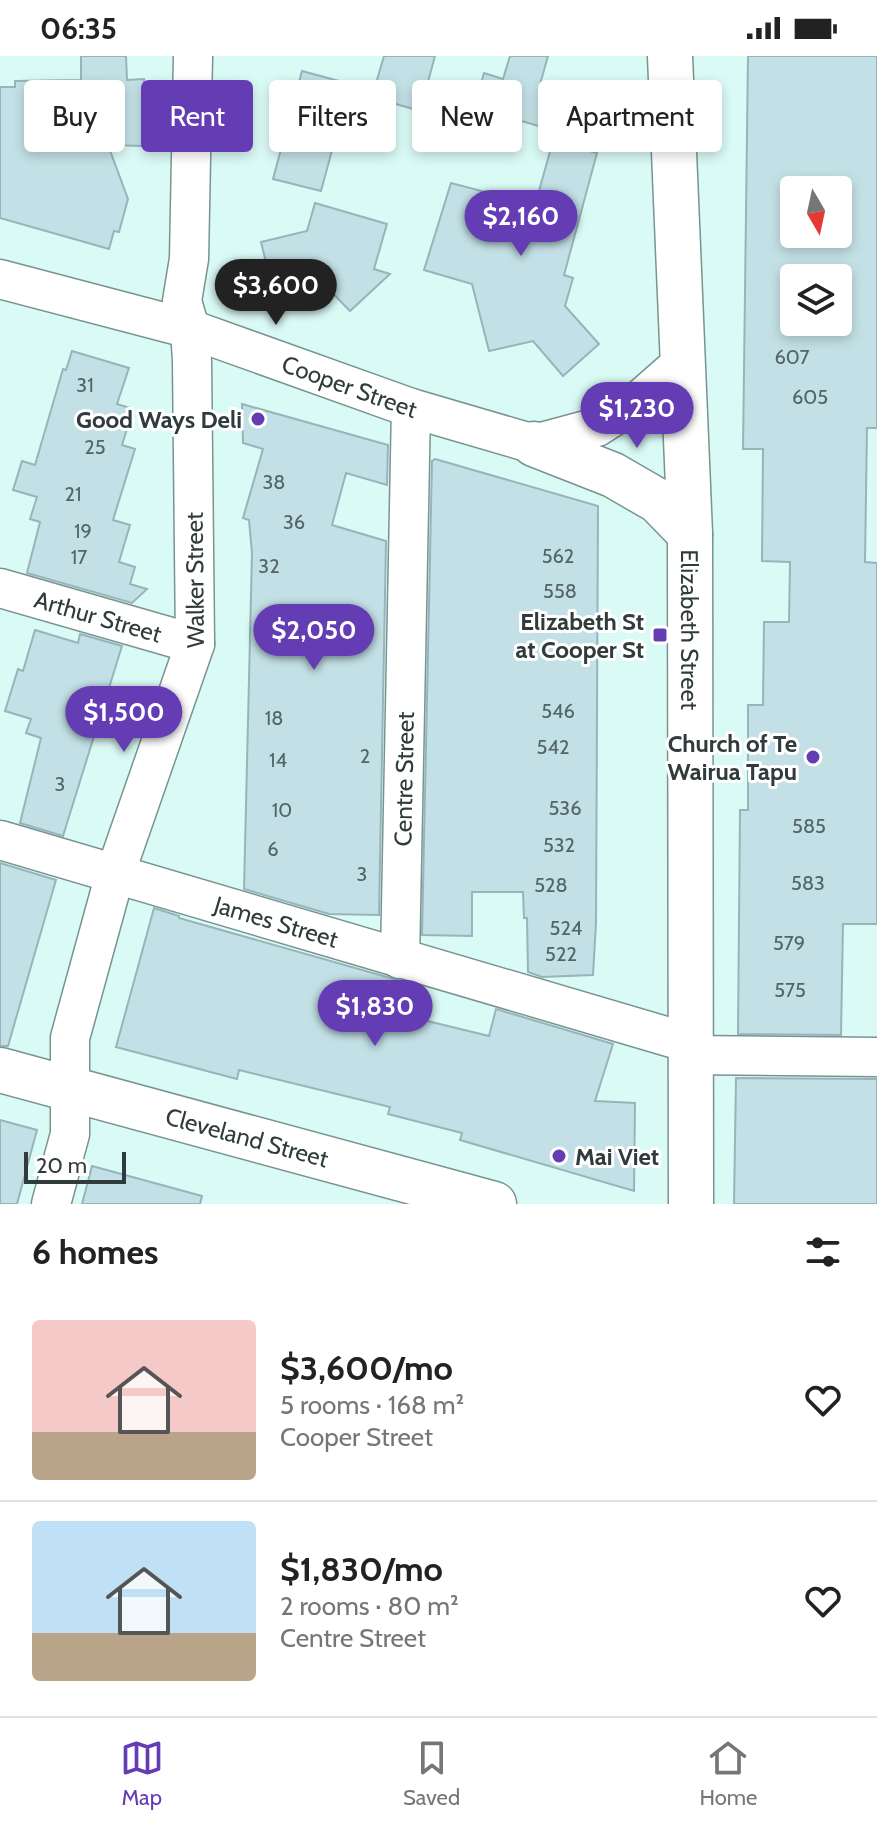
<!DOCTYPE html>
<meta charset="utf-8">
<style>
:root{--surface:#fff;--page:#f6f6f6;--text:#222;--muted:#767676;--line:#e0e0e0;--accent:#643db5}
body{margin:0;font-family:Cabin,sans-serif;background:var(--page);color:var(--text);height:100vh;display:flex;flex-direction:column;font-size:30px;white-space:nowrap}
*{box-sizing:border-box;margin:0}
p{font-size:26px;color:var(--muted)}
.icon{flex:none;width:44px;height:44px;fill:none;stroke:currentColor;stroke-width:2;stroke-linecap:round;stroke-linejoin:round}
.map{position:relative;height:1148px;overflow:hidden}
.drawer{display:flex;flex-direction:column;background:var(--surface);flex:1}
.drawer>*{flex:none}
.banner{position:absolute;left:24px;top:24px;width:830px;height:72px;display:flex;gap:16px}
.needle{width:52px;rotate:171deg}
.tools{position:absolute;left:780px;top:120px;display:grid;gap:16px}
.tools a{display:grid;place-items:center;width:72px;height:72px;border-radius:8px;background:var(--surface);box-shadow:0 4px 12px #0003;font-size:40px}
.scale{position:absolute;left:24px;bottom:20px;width:102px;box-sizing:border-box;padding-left:8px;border:4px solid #303c3b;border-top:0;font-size:22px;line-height:28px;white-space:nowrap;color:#303c3b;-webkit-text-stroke:6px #fff;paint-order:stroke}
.price{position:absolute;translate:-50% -68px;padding:0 18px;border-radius:28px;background:var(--accent);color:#fff;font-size:26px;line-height:52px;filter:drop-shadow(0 2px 4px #0008)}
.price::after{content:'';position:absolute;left:50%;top:48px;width:24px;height:18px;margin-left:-12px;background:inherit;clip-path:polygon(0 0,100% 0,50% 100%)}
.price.current{background:#222;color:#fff}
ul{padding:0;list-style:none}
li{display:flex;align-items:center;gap:24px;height:200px;padding:0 32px}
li+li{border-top:2px solid var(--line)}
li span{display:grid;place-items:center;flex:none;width:224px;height:160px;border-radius:8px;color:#555}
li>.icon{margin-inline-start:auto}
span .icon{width:96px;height:96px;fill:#fffc;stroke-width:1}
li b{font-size:34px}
h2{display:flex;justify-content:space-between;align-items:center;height:96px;padding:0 32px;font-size:34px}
.chip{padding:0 28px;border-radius:8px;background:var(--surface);box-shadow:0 4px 12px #0003;font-size:28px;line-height:72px}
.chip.current{background:var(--accent);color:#fff}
.status{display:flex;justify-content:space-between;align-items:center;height:56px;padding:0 40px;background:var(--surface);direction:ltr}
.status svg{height:22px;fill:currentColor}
.dock{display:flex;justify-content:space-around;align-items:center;height:112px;border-top:2px solid var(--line);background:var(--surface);font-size:22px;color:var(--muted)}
.dock a{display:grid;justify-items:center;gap:4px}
.dock .current{color:var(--accent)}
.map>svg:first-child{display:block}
</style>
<div class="status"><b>06:35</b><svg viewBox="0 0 49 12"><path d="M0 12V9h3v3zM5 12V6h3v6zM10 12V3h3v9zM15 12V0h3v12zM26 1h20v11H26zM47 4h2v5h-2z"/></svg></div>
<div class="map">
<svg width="877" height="1148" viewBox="0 0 877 1148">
<rect width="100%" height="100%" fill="#dafaf6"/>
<g fill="#c2e0e5" stroke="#97b4ba" stroke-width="2" fill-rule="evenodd">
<path d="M81,0h45l1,24 17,-1v67l-36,-1 20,54 -9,33 -5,-1 -5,18 -109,-31v-131h15v-6l66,-1z"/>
<path d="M384,0h51l-15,55 -48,-14z"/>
<path d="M510,0h38l-9,32 34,11 -11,34 -88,-26 10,-34 19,6z"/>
<path d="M748,0h129v372h-10l-2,134 12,1v361h-34l-2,111 -103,-1 2,-224h8v-105h15l1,-83h25l1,-60 -28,-1 1,-112h-20zM794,134h44v44h-44zM794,222h44v44h-44z"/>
<path d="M302,15l48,13 -29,107 -48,-12z"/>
<path d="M553,85l44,12 -33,122 9,3 -8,28 34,38 -36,32 -30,-35 -44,10 -17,-67 -48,-14 27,-87 84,22z"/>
<path d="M315,147l72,21 -13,45 16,5 -40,37 -33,-34 -45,10 -11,-45 46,-11z"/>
<path d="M72,295l57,17 -12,36 16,5 -11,36 13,4 -22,71 17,5 -11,37 16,5 -5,17 17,5 -15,14 -105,-30 13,-51 -10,-3 7,-22 -24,-7 9,-29 13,4 28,-96 3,1z"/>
<path d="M242,348l146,41 -1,40 -41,-12 -14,52 54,16 -7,374 -50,-1 -85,-25 8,-336 -3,-33 -6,-2 20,-69 -20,-6z"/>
<path d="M435,403l163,47 -2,417 -3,52 -51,2 -14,-5 -1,-54h-3l-1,-26h-51v44l-50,-1 10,-474z"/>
<path d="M35,574l43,13 2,-9 42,12 -59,190 -43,-13 21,-85 -15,-5 5,-14 -26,-8 13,-42 5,2z"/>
<path d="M0,807l56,17 -48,166h-8z"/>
<path d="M154,852l25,8v2l243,69 -7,31 74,18 7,-27 117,35 -18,57 40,2 -1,88 -174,-51 2,-7 -74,-19 2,-7 -151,-37 -2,9 -121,-32z"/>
<path d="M736,1022l141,1v125h-143z"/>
<path d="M0,1064l37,10 -20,74h-17z"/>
<path d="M92,1110l110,30 -2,8h-118z"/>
</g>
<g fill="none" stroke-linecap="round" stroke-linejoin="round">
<defs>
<g id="minor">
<path id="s1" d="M0,223l190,50 221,79 123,36 63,-17 45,-29 41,-36"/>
<path id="s2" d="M0,532l195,56"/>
<path id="s3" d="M0,784l689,203"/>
<path id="s4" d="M400,903l11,-551"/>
<path d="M689,999l188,2"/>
<path id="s5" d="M51,1148l19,-70v-96l45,-164 80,-230 -3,-283 -2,-32 -8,-28 7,-42 4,-203"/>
</g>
<g id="major">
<path id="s6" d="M670,0l20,478 1,670"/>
<path d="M534,388l79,31 45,26 32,33"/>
<path id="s7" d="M0,1014l494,134"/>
</g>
</defs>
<use href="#minor" stroke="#779491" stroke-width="41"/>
<use href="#major" stroke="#779491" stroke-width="47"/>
<use href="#minor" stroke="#fff" stroke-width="38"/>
<use href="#major" stroke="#fff" stroke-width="44"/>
</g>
<g fill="#643db5" stroke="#fff" stroke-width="3">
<circle cx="258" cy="363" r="8"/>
<rect x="652" y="571" width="16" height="16" rx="4"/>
<circle cx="813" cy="701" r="8"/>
<circle cx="559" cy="1100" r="8"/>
</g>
<g text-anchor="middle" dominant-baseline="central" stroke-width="6" stroke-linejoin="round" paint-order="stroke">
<g font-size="20" fill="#546566">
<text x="792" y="301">607</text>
<text x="85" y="329">31</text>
<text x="810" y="341">605</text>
<text x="95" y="391">25</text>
<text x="274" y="426">38</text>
<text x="73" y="438">21</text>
<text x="294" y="466">36</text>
<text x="83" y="475">19</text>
<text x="558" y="500">562</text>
<text x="79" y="501">17</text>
<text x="269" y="510">32</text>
<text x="560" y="535">558</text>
<text x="558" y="655">546</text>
<text x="274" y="662">18</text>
<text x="553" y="691">542</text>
<text x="365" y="700">2</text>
<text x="278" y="704">14</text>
<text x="60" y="728">3</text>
<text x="565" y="752">536</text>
<text x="282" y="754">10</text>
<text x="809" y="770">585</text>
<text x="559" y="789">532</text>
<text x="273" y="793">6</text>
<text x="362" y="818">3</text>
<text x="808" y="827">583</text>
<text x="551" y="829">528</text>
<text x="566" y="872">524</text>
<text x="789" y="887">579</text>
<text x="561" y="898">522</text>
<text x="790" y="934">575</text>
</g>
<g font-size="24" fill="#303c3b" stroke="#fff">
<text stroke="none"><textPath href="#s1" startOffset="366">Cooper Street</textPath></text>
<text stroke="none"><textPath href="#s5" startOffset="646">Walker Street</textPath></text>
<text stroke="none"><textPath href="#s2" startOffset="102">Arthur Street</textPath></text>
<text stroke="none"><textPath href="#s6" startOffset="574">Elizabeth Street</textPath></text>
<text stroke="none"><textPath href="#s4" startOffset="180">Centre Street</textPath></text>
<text stroke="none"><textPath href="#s3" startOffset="288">James Street</textPath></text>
<text stroke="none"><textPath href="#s7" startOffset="256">Cleveland Street</textPath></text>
</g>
<g font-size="24" font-weight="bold" fill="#303c3b" stroke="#fff" text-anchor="end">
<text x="242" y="363">Good Ways Deli</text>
<text x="644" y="565">Elizabeth St<tspan x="644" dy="28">at Cooper St</tspan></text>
<text x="797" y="687">Church of Te<tspan x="797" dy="28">Wairua Tapu</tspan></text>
<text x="575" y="1100" text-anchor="start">Mai Viet</text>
</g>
</g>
</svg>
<div class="tools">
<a><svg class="needle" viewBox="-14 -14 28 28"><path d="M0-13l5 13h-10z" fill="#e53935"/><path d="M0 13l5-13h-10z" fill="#767676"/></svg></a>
<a><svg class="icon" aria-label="layers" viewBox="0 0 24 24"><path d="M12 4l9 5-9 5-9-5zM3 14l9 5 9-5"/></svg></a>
</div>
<div class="scale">20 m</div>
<b class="price" style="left:521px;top:202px">$2,160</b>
<b class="price current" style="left:276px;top:271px">$3,600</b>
<b class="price" style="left:637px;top:394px">$1,230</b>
<b class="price" style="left:314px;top:616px">$2,050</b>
<b class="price" style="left:124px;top:698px">$1,500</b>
<b class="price" style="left:375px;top:992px">$1,830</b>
<div class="banner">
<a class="chip">Buy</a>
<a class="chip current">Rent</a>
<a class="chip">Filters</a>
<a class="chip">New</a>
<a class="chip">Apartment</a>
</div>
</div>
<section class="drawer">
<h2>6 homes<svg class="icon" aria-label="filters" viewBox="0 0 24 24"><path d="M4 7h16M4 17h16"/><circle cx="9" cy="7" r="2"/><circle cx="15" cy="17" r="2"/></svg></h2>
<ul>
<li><span style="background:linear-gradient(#f6c9c9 70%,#b9a48a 0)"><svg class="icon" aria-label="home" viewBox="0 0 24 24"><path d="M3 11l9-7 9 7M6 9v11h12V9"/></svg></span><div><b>$3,600/mo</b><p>5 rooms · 168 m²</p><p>Cooper Street</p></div><svg class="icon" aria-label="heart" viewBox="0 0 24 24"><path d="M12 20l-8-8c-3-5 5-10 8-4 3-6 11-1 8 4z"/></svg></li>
<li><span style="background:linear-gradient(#bfe0f5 70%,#b9a48a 0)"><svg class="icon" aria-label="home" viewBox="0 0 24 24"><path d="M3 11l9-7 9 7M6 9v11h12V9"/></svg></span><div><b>$1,830/mo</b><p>2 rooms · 80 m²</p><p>Centre Street</p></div><svg class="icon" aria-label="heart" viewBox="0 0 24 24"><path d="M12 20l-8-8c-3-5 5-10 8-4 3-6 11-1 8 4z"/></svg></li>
</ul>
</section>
<nav class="dock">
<a class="current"><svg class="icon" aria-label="map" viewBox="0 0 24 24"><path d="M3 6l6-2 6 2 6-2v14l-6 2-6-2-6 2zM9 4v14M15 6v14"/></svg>Map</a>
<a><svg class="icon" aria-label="saved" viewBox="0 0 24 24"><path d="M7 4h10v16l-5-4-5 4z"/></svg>Saved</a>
<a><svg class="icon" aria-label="home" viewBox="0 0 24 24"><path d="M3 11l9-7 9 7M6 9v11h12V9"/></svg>Home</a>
</nav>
